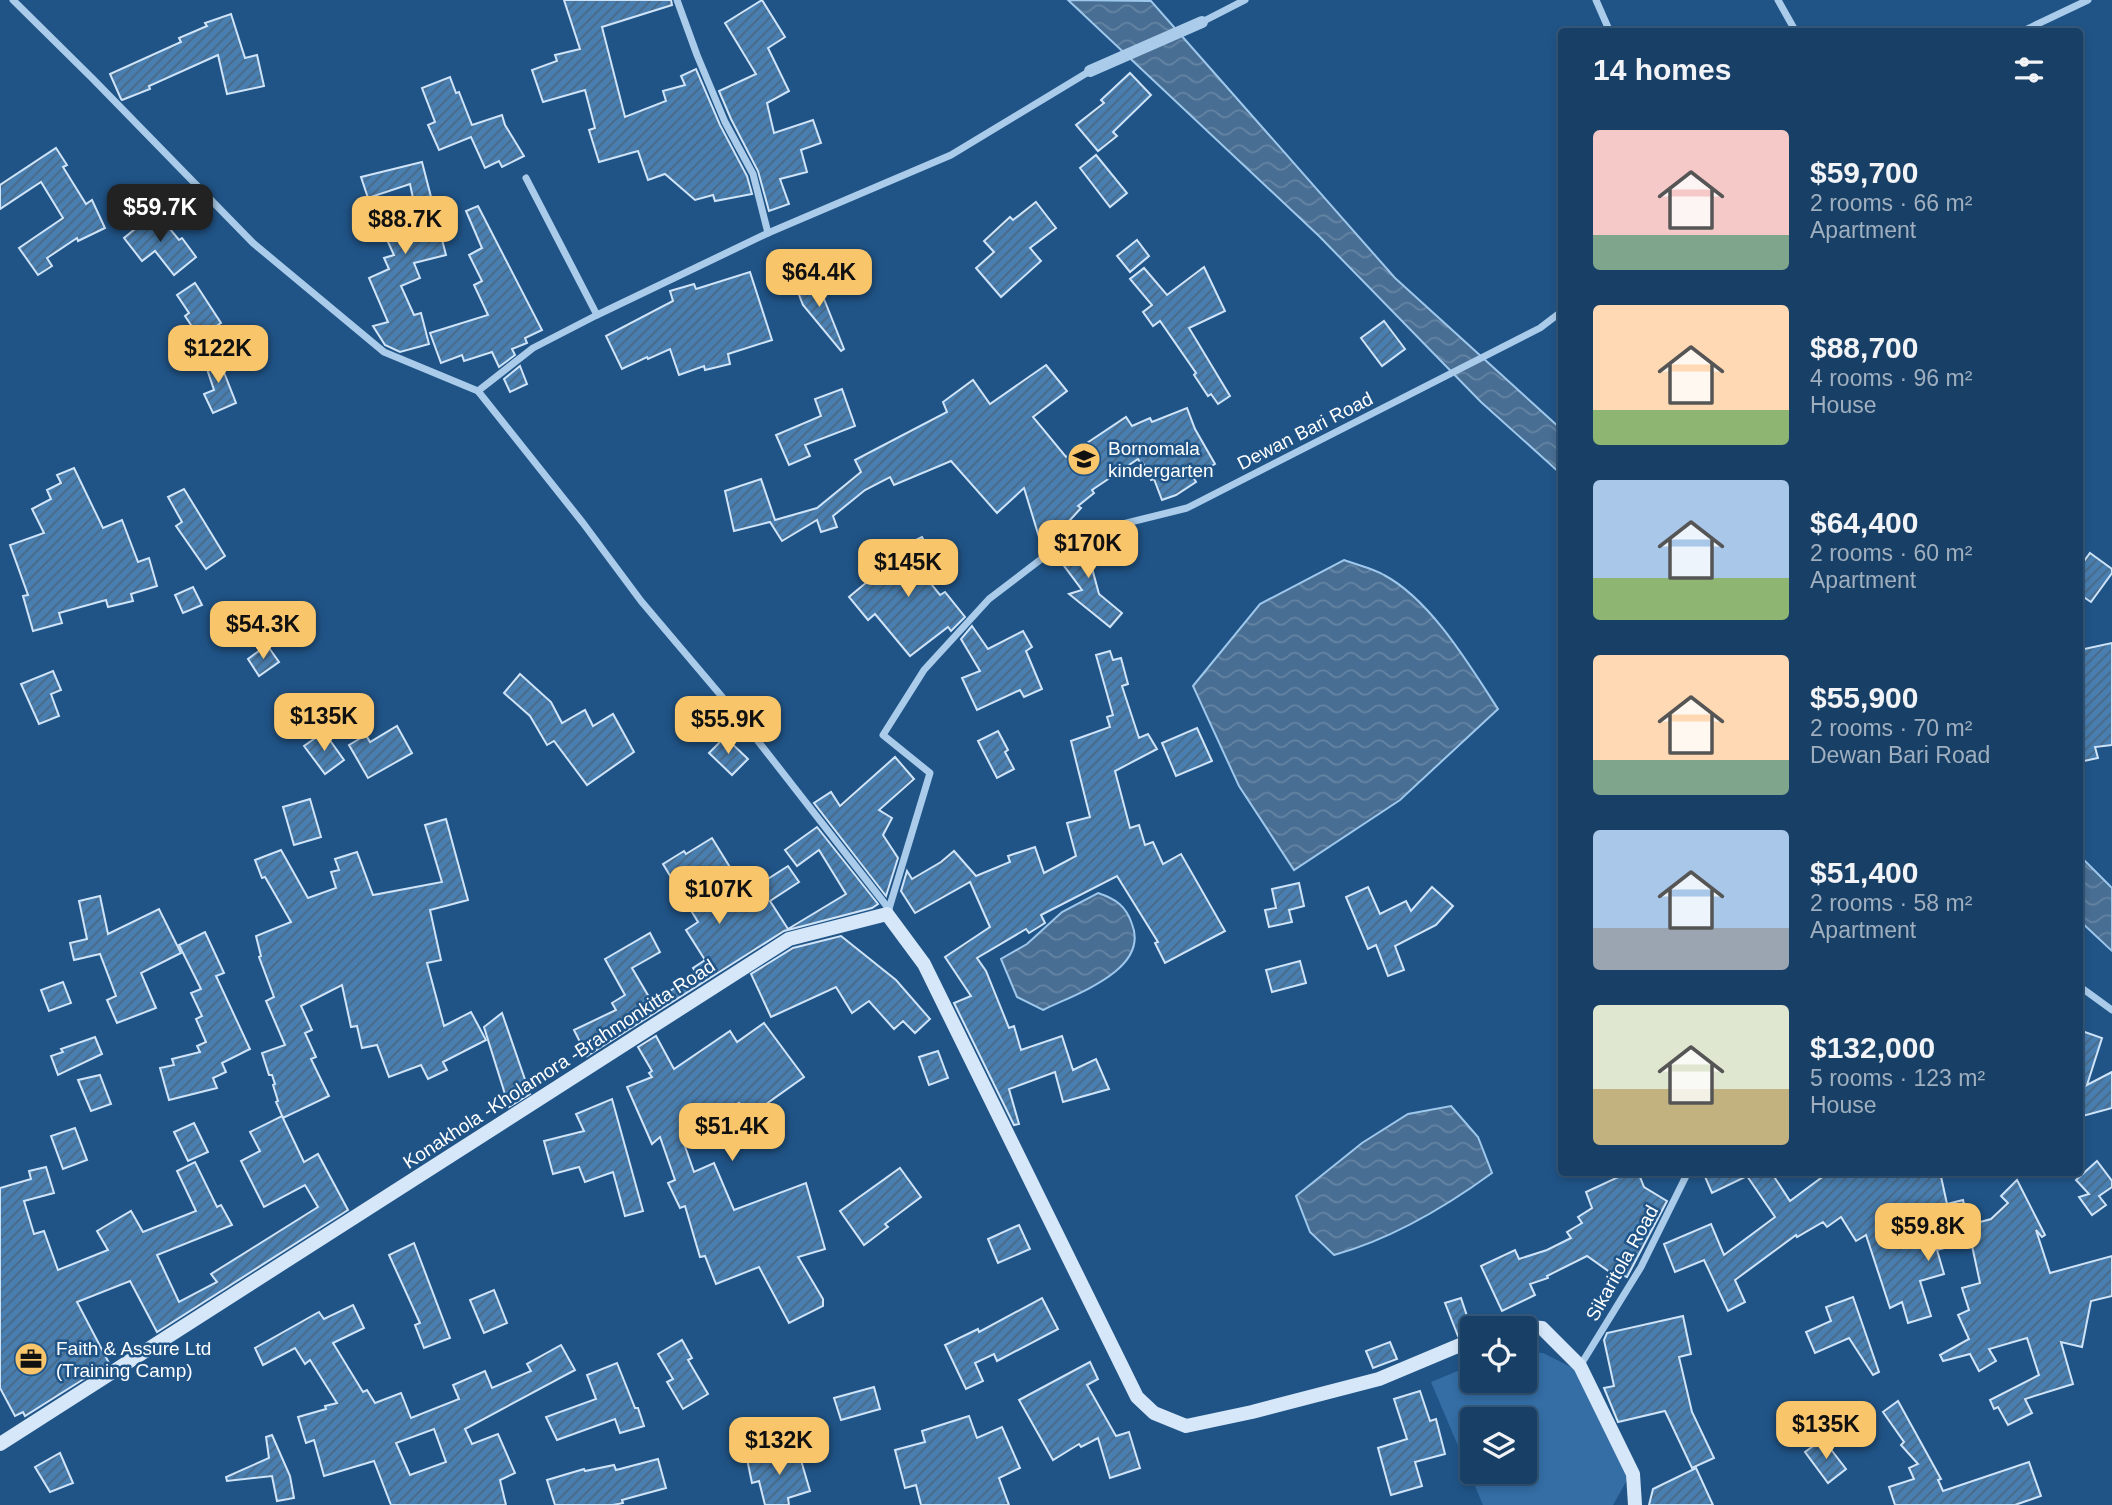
<!DOCTYPE html>
<meta charset="utf-8">
<style>
:root{--surface:#183f65;--page:#21466b;--text:#f1f3f6;--muted:#9fafbf;--line:#365879;--accent:#f8c56a}
body{margin:0;font-family:Arial,sans-serif;background:var(--page);color:var(--text);height:100vh;display:flex;flex-direction:column;font-size:26px;white-space:nowrap}
*{box-sizing:border-box;margin:0}
p{font-size:23px;color:var(--muted)}
.icon{flex:none;width:38px;height:38px;fill:none;stroke:currentColor;stroke-width:2;stroke-linecap:round;stroke-linejoin:round}
.map{position:relative;flex:1;overflow:hidden}
.drawer{position:absolute;left:1558px;top:28px;width:525px;height:1148px;display:flex;flex-direction:column;background:var(--surface);border-radius:7px;box-shadow:0 4px 10px #0003,0 0 0 2px var(--line)}
.drawer>*{flex:none}
.buttons{position:absolute;left:1460px;top:1316px;display:grid;gap:14px}
.buttons a{display:grid;place-items:center;width:77px;height:77px;border-radius:7px;background:var(--surface);box-shadow:0 4px 10px #0003,0 0 0 2px var(--line);font-size:35px}
.price{position:absolute;translate:-50% -60px;padding:0 16px;border-radius:14px;background:var(--accent);color:#111;font-size:23px;line-height:46px;filter:drop-shadow(0 2px 4px #0008)}
.price::after{content:'';position:absolute;left:50%;top:42px;width:21px;height:16px;margin-left:-10px;background:inherit;clip-path:polygon(0 0,100% 0,50% 100%)}
.price.active{background:#222;color:#fff}
ul{padding:0;list-style:none}
li{display:flex;align-items:center;gap:21px;height:175px;padding:0 35px}
li span{display:grid;place-items:center;flex:none;width:196px;height:140px;border-radius:7px;color:#555}
li>.icon{margin-inline-start:auto}
span .icon{width:84px;height:84px;fill:#fffc;stroke-width:1}
li b{font-size:30px}
h2{display:flex;justify-content:space-between;align-items:center;height:84px;padding:0 35px;font-size:30px}
.map>svg:first-child{display:block}
</style>
<div class="map">
<svg width="2112" height="1505" viewBox="0 0 2112 1505">
<defs>
<pattern id="water-waves" width="16" height="10" patternUnits="userSpaceOnUse" patternTransform="scale(1.75)"><rect width="16" height="10" fill="#496e93"/><path d="M0 5q4-4 8 0t8 0" fill="none" stroke="#6484a3"/></pattern>
<pattern id="building-hatch" width="6" height="6" patternUnits="userSpaceOnUse" patternTransform="scale(1.75)"><rect width="6" height="6" fill="#487eb0"/><path d="M-1 1l2-2M0 6l6-6M5 7l2-2" fill="none" stroke="#4a6883"/></pattern>
</defs>
<rect width="100%" height="100%" fill="#205487"/>
<path fill="#346ea5" fill-rule="evenodd" d="M1524,1352l19,1 36,18 51,104 -17,30h-130l-52,-123 41,-17v16h52zM1472,1419h52v53h-52z"/>
<g fill="url(#water-waves)" stroke="#9ec7ec" stroke-width="2">
<path d="M1068,0l83,1 244,277 166,151v45l-80,-72 -162,-166z"/>
<path d="M1344,560c13,5 28,8 40,15 47,25 86,91 114,134l-98,91 -106,70 -55,-84 -46,-100 67,-82z"/>
<path d="M2079,855l33,33v63l-33,-31z"/>
<path d="M1098,893c18,6 28,13 34,31 18,46 -57,70 -89,86l-26,-13 -16,-38 26,-15 35,-32z"/>
<path d="M1451,1106l27,31 14,36c-48,35 -100,66 -158,82l-24,-23 -14,-36 66,-53 46,-29z"/>
</g>
<g fill="url(#building-hatch)" stroke="#cfe4f8" stroke-width="2" fill-rule="evenodd">
<path d="M564,0h107l1,5 -70,22 23,90 41,-16 -3,-10 22,-6 -4,-9 15,-7 24,56 27,51 5,18 -37,7 -2,-6 -18,5 -30,-26 -17,6 -10,-29 -39,11 -10,-32 6,-2 -10,-38 -42,12 -11,-32 25,-9 -2,-6 25,-6z"/>
<path d="M762,0l23,37 -17,11 21,43 -22,12 7,30 39,-13 8,23 -20,7 6,22 -27,7 9,25 -20,7 -11,-40 -27,-52 -12,-28 37,-17 -31,-51z"/>
<path d="M231,14l14,44 12,-3 7,31 -37,8 -9,-39 -69,31 1,3 -28,11 -1,-1 -11,-25 71,-32 -2,-4 28,-12 -2,-3z"/>
<path d="M1130,73l21,22 -38,37 4,4 -19,15 -22,-26 28,-22 -3,-3z"/>
<path d="M450,77l6,16 3,-1 13,33 30,-10 3,10 19,31 -22,11 -3,-6 -14,7 -14,-31 -32,13 -11,-25 7,-3 -13,-34z"/>
<path d="M56,148l11,17 -4,2 23,37 6,-4 13,28 -27,13 -1,-3 -30,20 5,8 -14,9 -19,-27 44,-30 -22,-36 -41,27v-24z"/>
<path d="M1096,155l31,38 -17,14 -30,-39z"/>
<path d="M422,162l24,93 -32,8 6,15 -19,8 13,29 7,-2 8,31 -29,8 -15,-7 -12,-19 15,-4 -19,-44 20,-9 -5,-11 10,-3 -11,-24 34,-14 -7,-33 -42,14 -7,-21z"/>
<path d="M1036,202l20,26 -26,20 11,13 -40,36 -25,-29 18,-16 -10,-11 26,-24 3,3z"/>
<path d="M478,206l64,124 -17,8 2,5 -15,6 3,6 -16,12 -7,-15 -28,9 -2,-6 -21,8 -11,-30 58,-18 -14,-30 8,-4 -13,-26 13,-7 -16,-37z"/>
<path d="M156,212l23,28 3,-2 14,19 -22,18 -19,-24 -13,10 -18,-23z"/>
<path d="M1137,240l12,16 -19,16 -13,-16z"/>
<path d="M1204,267l21,44 -36,17 41,68 -12,8 -7,-10 -3,2 -14,-21 2,-2 -36,-52 -7,5 -10,-14 9,-7 -22,-26 14,-11 23,27z"/>
<path d="M750,272l22,68 -44,14 2,10 -25,6 -1,-4 -25,9 -9,-26 -22,10 -1,-2 -25,12 -16,-33 67,-35 -3,-10 24,-7 2,5z"/>
<path d="M816,279l28,70 -3,2 -38,-46 -7,-18z"/>
<path d="M195,283l26,40 -22,14 -14,-21 4,-3 -12,-18z"/>
<path d="M1384,321l21,28 -23,17 -21,-28z"/>
<path d="M216,352l20,51 -23,10 -9,-19 10,-4 -11,-33z"/>
<path d="M1046,365l21,26 -34,26 33,40 60,-40 6,9 18,-8 2,4 35,-14 8,21 20,35 -22,13 3,5 -20,13 -14,5 -8,-21 -3,1 -8,-17 -2,1 -3,-5 -46,31 2,3 -16,13 3,2 -38,42 -19,-62 -27,25 -46,-52 -57,24 -4,-8 -25,13 -32,26 4,11 -16,5 -4,-12 -35,21 -12,-19 -36,9 -9,-40 36,-12 14,41 42,-12 44,-36 -6,-12 92,-48 -4,-10 30,-22 17,24z"/>
<path d="M520,366l7,18 -17,8 -6,-13z"/>
<path d="M842,389l13,37 -50,19 5,11 -21,9 -13,-30 45,-19 -6,-17z"/>
<path d="M74,468l29,60 19,-8 16,42 11,-4 8,28 -26,8 2,7 -25,6 -2,-7 -47,13 3,10 -29,8 -10,-35 5,-1 -18,-50 34,-12 -12,-24 19,-10 -4,-9 14,-7 -4,-8z"/>
<path d="M184,489l41,67 -19,13 -30,-43 6,-4 -14,-25z"/>
<path d="M922,537l12,24 -15,8 21,26 5,-3 20,25 -14,14 -3,-4 -38,29 -35,-42 -7,6 -19,-23 41,-34 -4,-9z"/>
<path d="M1095,537l7,15 -13,5 10,37 23,19 -12,14 -41,-33 13,-4 -26,-35 28,-15z"/>
<path d="M2090,553l22,16v4l-21,29 -12,-8v-26z"/>
<path d="M193,587l9,18 -19,8 -8,-18z"/>
<path d="M972,626l16,23 35,-18 9,16 -6,4 16,38 -18,8 -4,-7 -43,20 -15,-32 18,-7 -19,-32z"/>
<path d="M2112,643v102l-17,2 3,11 -19,4v-109l5,-1v-3z"/>
<path d="M267,645l12,17 -20,14 -11,-17z"/>
<path d="M1110,651l3,9 8,-2 7,26 -6,2 17,52 9,-4 9,15 -42,22 15,57 9,-3 6,20 8,-3 10,22 18,-10 44,77 -60,32 -10,-20 3,-1 -41,-66 -76,39 4,8 -16,10 -3,-4 -49,29 9,13 23,57 5,-2 7,24 41,-14 11,34 23,-11 13,30 -46,13 -8,-30 -35,13 -11,4 10,35 -5,1 -60,-122 17,-7 -26,-39 45,-30 -20,-45 -55,31 -14,-22 6,-20 5,8 29,-17 13,-11 22,25 34,-14 -2,-6 27,-9 9,26 32,-17 -9,-33 23,-6 -19,-76 39,-14 -3,-10 6,-2 -17,-60z"/>
<path d="M53,671l8,19 -10,4 8,22 -20,8 -18,-40z"/>
<path d="M520,674l31,28 11,21 23,-13 8,16 20,-12 21,38 -47,33 -33,-44 -7,4 -17,-29 -26,-23z"/>
<path d="M397,726l15,27 -44,25 -19,-33 17,-10 4,7z"/>
<path d="M1197,728l15,33 -36,15 -14,-33z"/>
<path d="M998,731l10,19 -3,2 9,17 -17,9 -19,-37z"/>
<path d="M324,732l20,28 -19,14 -21,-28z"/>
<path d="M725,737l23,22 -16,16 -23,-22z"/>
<path d="M895,757l19,22 -35,31 13,8 -9,17 15,23 -12,38 -72,-93 17,-11 9,14z"/>
<path d="M310,799l11,38 -27,8 -11,-38z"/>
<path d="M446,819l22,81 -38,10 11,50 -14,3 17,63 27,-14 15,28 -43,22 4,8 -19,9 -7,-14 -32,12 -12,-32 -15,3 -5,-22 -6,1 -9,-42 -41,21 11,24 -7,3 11,24 -5,2 18,37 -46,22 -7,-16 2,-1 -5,-16 2,-1 -3,-9h-3l-7,-22 23,-8 -19,-44 8,-4 -15,-40 2,-1 -5,-20 35,-14 -26,-45 -3,1 -7,-18 26,-10 27,48 28,-10 -5,-16 8,-2 -4,-11 22,-7 16,43 69,-13 -17,-57z"/>
<path d="M817,827l61,77 -6,4 -88,23 -197,125 -13,-26 42,-20 -4,-7 13,-8 -20,-36 45,-26 10,19 -28,16 20,34 45,-28 -4,-6 12,-8 -19,-30 12,-8 -35,-58 21,-13 2,3 26,-16 34,55 42,-27 11,16 -29,19 18,28 58,-35 -27,-44 -22,16 -12,-16z"/>
<path d="M1299,883l5,23 -15,4 3,12 -23,5 -4,-17 11,-2 -4,-19z"/>
<path d="M1368,887l12,27 26,-13 5,10 21,-24 21,19 -17,19 -41,21 9,24 -16,6 -12,-31 -8,4 -22,-52z"/>
<path d="M100,896l8,38 51,-25 22,44 -40,20 15,35 -39,15 -10,-23 9,-4 -16,-42 -26,6 -4,-17 17,-4 -8,-38z"/>
<path d="M205,932l19,41 -8,3 34,73 -28,14 4,9 -13,6 4,10 -48,12 -9,-32 14,-3 -2,-6 28,-7 -3,-6 9,-4 -10,-23 6,-3 -11,-23 10,-4 -22,-44z"/>
<path d="M841,936l55,44 34,39 -15,14 -12,-12 -9,8 -25,-28 -17,12 -16,-26 -65,30 -20,-43 42,-26z"/>
<path d="M1300,961l6,22 -34,9 -6,-22z"/>
<path d="M63,982l8,21 -22,8 -8,-21z"/>
<path d="M502,1013l28,81 -21,13 -25,-80z"/>
<path d="M764,1023l40,54 -56,40 -9,-14 -59,29 14,40 20,-9 20,47 72,-27 19,66 -27,8 25,42v7l-34,17 -30,-56 -43,17 -11,-28 -5,1 -15,-51 -5,2 -12,-25 7,-3 -15,-43 -8,7 -25,-57 25,-10 -3,-4 3,-2 -14,-24 18,-11 18,33 56,-38 7,11z"/>
<path d="M2079,1030l23,8 -15,47 25,-13v36l-33,9z"/>
<path d="M95,1037l7,17 -44,21 -7,-19 12,-4 -2,-3z"/>
<path d="M938,1051l10,27 -19,7 -10,-28z"/>
<path d="M100,1075l11,29 -20,7 -13,-31z"/>
<path d="M612,1099l31,112 -18,5 -12,-44 -28,10 -6,-15 -26,7 -9,-33 40,-10 -8,-17z"/>
<path d="M282,1116l22,46 14,-8 30,56 -191,122 -27,-51 -53,21 32,61 -84,53 -2,-4 -8,4 -15,-28v-200l31,-9 -2,-8 17,-4 8,26 -30,8 10,33 10,-3 14,39 50,-20 -11,-19 34,-20 12,21 53,-21 -19,-40 18,-9 22,45 4,-2 11,20 -75,30 22,47 38,-20 -6,-8 107,-67 -13,-22 -41,22 -23,-46 19,-10 -10,-19z"/>
<path d="M194,1123l14,29 -20,9 -14,-29z"/>
<path d="M75,1128l12,32 -24,9 -12,-33z"/>
<path d="M2097,1161l15,20v6l-13,9 7,9 -14,10 -13,-18 10,-3 -13,-14z"/>
<path d="M900,1168l21,29 -36,27 3,3 -24,18 -24,-34z"/>
<path d="M1629,1172h9l6,15 23,14 -40,76 -11,-4 -2,2 -27,-19 -40,20 1,2 -18,6 5,11 -33,16 -21,-45 34,-16 4,9 28,-9 24,-12 -4,-6 15,-9 -4,-6 14,-9 -6,-16z"/>
<path d="M1703,1172h68l19,29 39,-29h111l7,32 16,-4 6,25 22,-6 17,-16 -7,-7 16,-16 28,55 -3,2 -6,-7 14,43 62,-17v40l-21,5 -9,46 -21,-5 12,42 -48,15 7,14 -24,12 -10,-18 -4,2 -4,-9 49,-25 -12,-37 -38,11 7,12 -17,10 -9,-17 -27,7 -3,-6 29,-16 -11,-24 11,-5 -7,-22 18,-5 -9,-42 -34,9 7,24 -24,7 11,35 -23,7 -6,-21 -12,6 -24,-73 -10,6 -15,-24 -14,10 -4,-5 -26,15 -1,-2 -61,45 10,22 -17,9 -24,-51 -29,12 -11,-28 47,-20 13,31 51,-38 -28,-41 -35,17z"/>
<path d="M1019,1225l11,24 -32,14 -10,-24z"/>
<path d="M414,1243l36,95 -26,10 -9,-23 5,-2 -31,-68z"/>
<path d="M494,1290l13,33 -23,10 -14,-33z"/>
<path d="M1853,1297l26,75 -6,3 -24,-37 -34,15 -9,-21 25,-11 -5,-14z"/>
<path d="M1042,1298l16,31 -61,32 -3,-7 -19,9 8,18 -17,8 -21,-44 33,-16 1,3z"/>
<path d="M1461,1298l11,33 -14,5 -13,-33z"/>
<path d="M353,1305l11,23 -31,15 30,49 4,-2 8,13 26,-10 10,25 48,-19 -6,-14 32,-14 7,17 39,-17 -4,-7 34,-19 14,25 -110,59 7,15 26,-10 17,39 -15,7 6,25h-115l-17,-44 -50,15 -10,-36 -8,3 -8,-26 28,-8 -1,-3 12,-3 -27,-43 -5,4 -10,-16 -32,17 -8,-17 64,-36 5,7zM434,1429l12,33 -36,13 -14,-32z"/>
<path d="M1683,1316l8,38 -12,3 13,55 22,46 -22,10 -27,-57 -47,11 -14,-34 10,-2 -10,-46 3,-7z"/>
<path d="M682,1340l10,18 -4,2 20,34 -25,15 -16,-27 6,-3 -15,-25z"/>
<path d="M1390,1342l7,17 -24,9 -7,-17z"/>
<path d="M1090,1362l8,17 -11,6 29,51 13,-4 11,36 -30,10 -12,-40 -17,9 -2,-3 -26,16 -34,-60z"/>
<path d="M617,1363l18,45h3l6,18 -24,7 -5,-14 -58,21 -11,-23 50,-18 -9,-24z"/>
<path d="M874,1387l6,22 -39,11 -7,-22z"/>
<path d="M1420,1391l10,30 6,-2 9,35 -30,8 7,24 -31,9 -13,-47 29,-9 -13,-40z"/>
<path d="M1898,1401l43,78 -3,1 5,11 86,-29 12,34 -26,9h-120l-6,-18 25,-8 -5,-11 9,-4 -17,-19 3,-3 -21,-30z"/>
<path d="M969,1416l8,22 25,-11 18,41 -21,10 10,27h-88l-5,-20 -11,3 -10,-38 30,-8 -3,-11z"/>
<path d="M272,1435l18,41 4,22 -17,3 -5,-25 -45,5 -1,-4 43,-19 -3,-21z"/>
<path d="M1823,1439l23,30 -18,14 -23,-31z"/>
<path d="M798,1450l12,41 -22,7 1,7h-24l-6,-24 -7,2 -5,-24 33,-8 1,4z"/>
<path d="M60,1453l13,30 -23,9 -15,-25z"/>
<path d="M658,1459l8,29 -44,12 1,3 -10,2h-58l-8,-25 37,-11 1,2 29,-6 2,5z"/>
<path d="M1696,1468l17,37h-64l4,-16z"/>
</g>
<g fill="none" stroke-linecap="round" stroke-linejoin="round">
<g stroke="#aaccea" stroke-width="7">
<path d="M13,0l80,79 160,164 131,109 94,39 105,132 58,78 99,117 149,191"/>
<path d="M677,0l20,55 28,67 28,52 15,59"/>
<path d="M1596,0l14,32"/>
<path d="M1778,0l18,32"/>
<path d="M1202,22l43,-22"/>
<path d="M2021,32l67,-32"/>
<path d="M526,178l71,137"/>
<path d="M478,391l55,-43 64,-33 171,-82 183,-78 139,-84"/>
<path d="M888,912l42,-139 -47,-38 41,-65 65,-71 81,-62 117,-29 353,-180 21,-16"/>
<path d="M2079,986l33,24"/>
<path d="M1580,1366l61,-99 47,-95"/>
</g>
<path stroke="#aaccea" stroke-width="12" d="M1090,71l112,-49"/>
<g stroke="#d5e7f8" stroke-width="14">
<path d="M1498,1328l7,-3 37,3 38,38 53,108 2,31"/>
<path d="M0,1444l789,-505 98,-25 37,50 213,433 17,16 32,13 66,-14 127,-33 93,-39"/>
</g>
</g>
<defs>
<symbol id="school-disc" viewBox="-11 -11 22 22"><circle r="9.5" fill="#f8c56a" stroke="#205487"/><path d="M0-5L7-2L0 1L-7-2ZM-4 1L0 2.5L4 1V4Q0 6-4 4Z" fill="#111"/></symbol>
<symbol id="office-disc" viewBox="-11 -11 22 22"><circle r="9.5" fill="#f8c56a" stroke="#205487"/><path d="M-6-3h4V-5.5h4V-3h4V5H-6ZM-1-4.5V-3h2v-1.5ZM-6 0V1H6V0Z" fill="#111"/></symbol>
</defs>
<g fill-rule="evenodd">
<use href="#school-disc" x="1065" y="440" width="38" height="38"/>
<use href="#office-disc" x="12" y="1340" width="38" height="38"/>
</g>
<g text-anchor="middle" dominant-baseline="central" stroke-width="5" stroke-linejoin="round" paint-order="stroke">
<g font-size="19" fill="#fff" stroke="#205487">
<text transform="translate(1305 431) rotate(-27)">Dewan Bari Road</text>
<text transform="translate(559 1064) rotate(-33)">Konakhola -Kholamora -Brahmonkitta Road</text>
<text transform="translate(1622 1263) rotate(-61)">Sikaritola Road</text>
</g>
<g font-size="19" fill="#fff" stroke="#205487" text-anchor="start">
<text x="1108" y="448">Bornomala<tspan x="1108" dy="22">kindergarten</tspan></text>
<text x="56" y="1348">Faith &amp; Assure Ltd<tspan x="56" dy="22">(Training Camp)</tspan></text>
</g>
</g>
</svg>
<div class="buttons">
<a><svg class="icon" aria-label="locate" viewBox="0 0 24 24"><circle cx="12" cy="12" r="6"/><path d="M12 2v4M12 18v4M2 12h4M18 12h4"/></svg></a>
<a><svg class="icon" aria-label="layers" viewBox="0 0 24 24"><path d="M12 4l9 5-9 5-9-5zM3 14l9 5 9-5"/></svg></a>
</div>
<b class="price active" style="left:160px;top:244px">$59.7K</b>
<b class="price" style="left:405px;top:256px">$88.7K</b>
<b class="price" style="left:819px;top:309px">$64.4K</b>
<b class="price" style="left:218px;top:385px">$122K</b>
<b class="price" style="left:1088px;top:580px">$170K</b>
<b class="price" style="left:908px;top:599px">$145K</b>
<b class="price" style="left:263px;top:661px">$54.3K</b>
<b class="price" style="left:324px;top:753px">$135K</b>
<b class="price" style="left:728px;top:756px">$55.9K</b>
<b class="price" style="left:719px;top:926px">$107K</b>
<b class="price" style="left:732px;top:1163px">$51.4K</b>
<b class="price" style="left:1928px;top:1263px">$59.8K</b>
<b class="price" style="left:1826px;top:1461px">$135K</b>
<b class="price" style="left:779px;top:1477px">$132K</b>
<section class="drawer">
<h2>14 homes<svg class="icon" aria-label="filters" viewBox="0 0 24 24"><path d="M4 7h16M4 17h16"/><circle cx="9" cy="7" r="2"/><circle cx="15" cy="17" r="2"/></svg></h2>
<ul>
<li><span style="background:linear-gradient(#f6c9c9 75%,#7fa58c 0)"><svg class="icon" aria-label="home" viewBox="0 0 24 24"><path d="M3 11l9-7 9 7M6 9v11h12V9"/></svg></span><div><b>$59,700</b><p>2 rooms · 66 m²</p><p>Apartment</p></div></li>
<li><span style="background:linear-gradient(#ffd9b3 75%,#8fb573 0)"><svg class="icon" aria-label="home" viewBox="0 0 24 24"><path d="M3 11l9-7 9 7M6 9v11h12V9"/></svg></span><div><b>$88,700</b><p>4 rooms · 96 m²</p><p>House</p></div></li>
<li><span style="background:linear-gradient(#a9c7e8 70%,#8fb573 0)"><svg class="icon" aria-label="home" viewBox="0 0 24 24"><path d="M3 11l9-7 9 7M6 9v11h12V9"/></svg></span><div><b>$64,400</b><p>2 rooms · 60 m²</p><p>Apartment</p></div></li>
<li><span style="background:linear-gradient(#ffd9b3 75%,#7fa58c 0)"><svg class="icon" aria-label="home" viewBox="0 0 24 24"><path d="M3 11l9-7 9 7M6 9v11h12V9"/></svg></span><div><b>$55,900</b><p>2 rooms · 70 m²</p><p>Dewan Bari Road</p></div></li>
<li><span style="background:linear-gradient(#a9c7e8 70%,#9aa5b1 0)"><svg class="icon" aria-label="home" viewBox="0 0 24 24"><path d="M3 11l9-7 9 7M6 9v11h12V9"/></svg></span><div><b>$51,400</b><p>2 rooms · 58 m²</p><p>Apartment</p></div></li>
<li><span style="background:linear-gradient(#dfe7d0 60%,#c2b280 0)"><svg class="icon" aria-label="home" viewBox="0 0 24 24"><path d="M3 11l9-7 9 7M6 9v11h12V9"/></svg></span><div><b>$132,000</b><p>5 rooms · 123 m²</p><p>House</p></div></li>
</ul>
</section>
</div>
